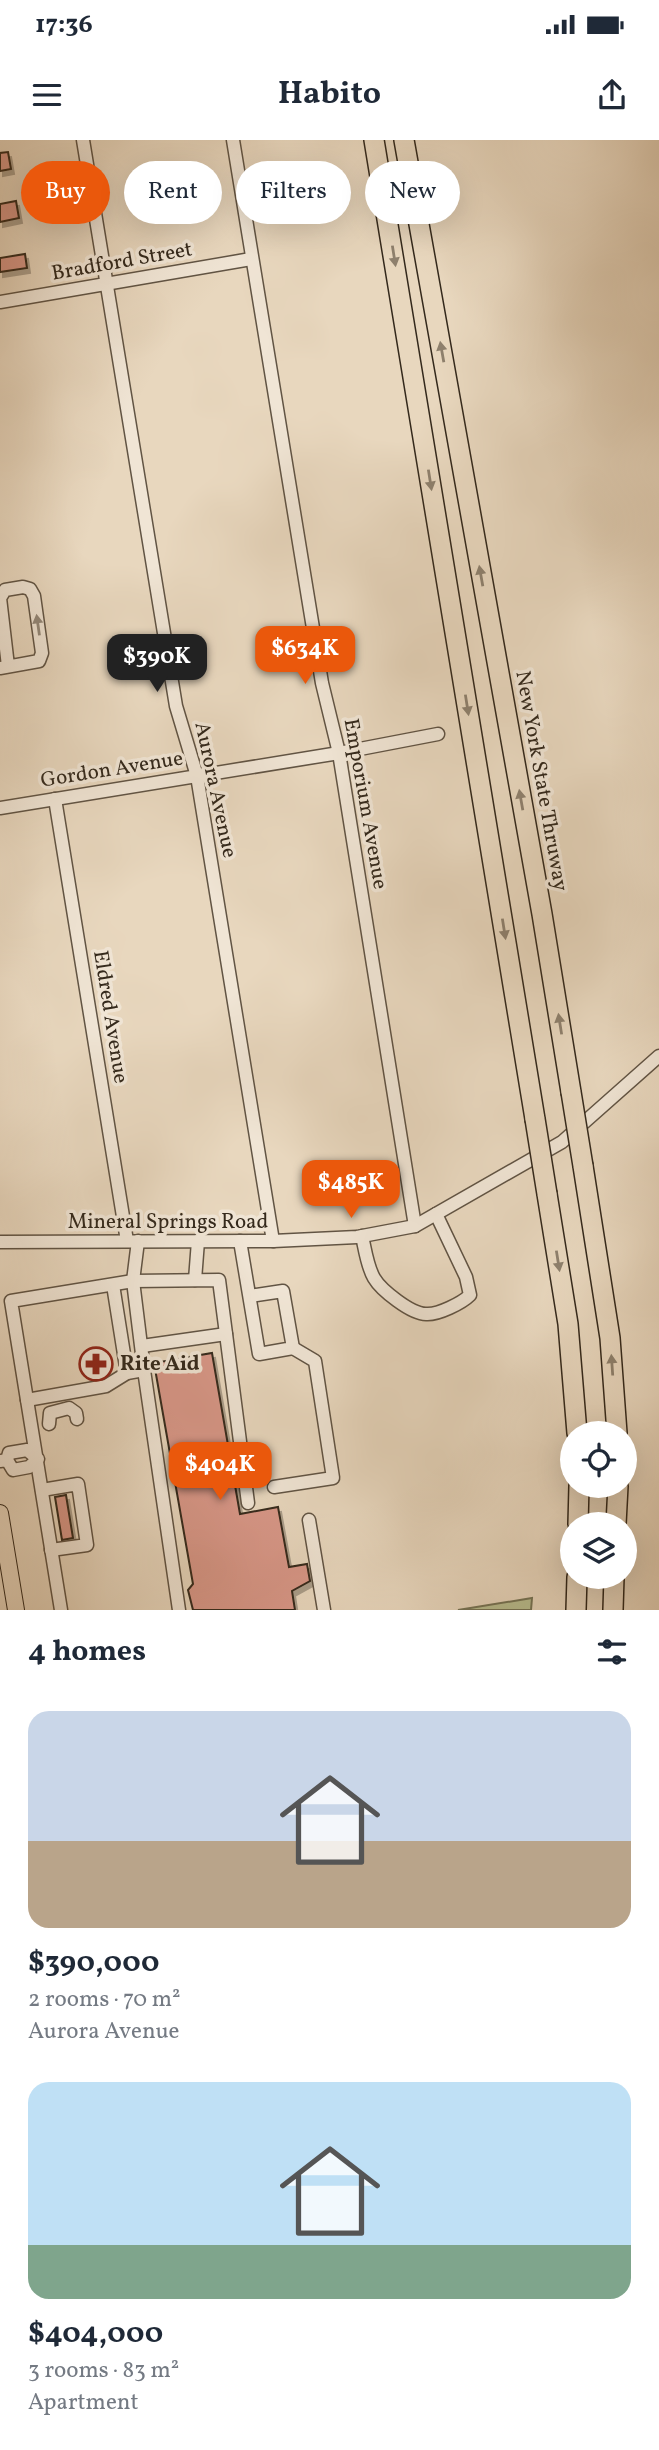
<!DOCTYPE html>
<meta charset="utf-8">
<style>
:root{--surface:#fff;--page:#f2f2f3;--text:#1f2937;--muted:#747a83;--accent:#ea580c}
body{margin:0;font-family:Vollkorn,serif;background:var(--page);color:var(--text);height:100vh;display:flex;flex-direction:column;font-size:26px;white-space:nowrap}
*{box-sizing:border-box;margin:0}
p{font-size:23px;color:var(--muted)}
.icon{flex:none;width:38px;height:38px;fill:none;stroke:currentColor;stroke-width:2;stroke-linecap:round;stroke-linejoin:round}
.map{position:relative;height:1470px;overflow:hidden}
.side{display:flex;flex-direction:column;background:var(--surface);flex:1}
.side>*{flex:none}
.guide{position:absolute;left:21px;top:21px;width:618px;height:63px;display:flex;gap:14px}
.controls{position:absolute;left:560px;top:1281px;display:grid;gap:14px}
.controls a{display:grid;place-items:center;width:77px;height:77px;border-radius:50%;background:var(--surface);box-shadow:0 7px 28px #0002;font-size:35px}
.price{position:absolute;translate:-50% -60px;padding:0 16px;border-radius:14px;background:var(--accent);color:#fff;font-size:23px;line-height:46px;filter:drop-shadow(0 2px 4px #0008)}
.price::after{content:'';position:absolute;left:50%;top:42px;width:21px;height:16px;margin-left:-10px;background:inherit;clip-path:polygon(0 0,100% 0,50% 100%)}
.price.active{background:#222;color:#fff}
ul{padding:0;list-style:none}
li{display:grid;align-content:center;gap:14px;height:371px;padding:0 28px}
li span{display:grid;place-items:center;height:217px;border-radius:21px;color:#555}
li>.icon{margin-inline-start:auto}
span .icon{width:126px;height:126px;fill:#fffc;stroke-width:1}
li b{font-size:30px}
h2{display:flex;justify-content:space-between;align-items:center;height:84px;padding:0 28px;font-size:30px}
.chip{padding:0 24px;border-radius:32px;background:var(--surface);box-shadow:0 7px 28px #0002;font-size:24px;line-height:63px}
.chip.active{background:var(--accent);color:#fff}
.status{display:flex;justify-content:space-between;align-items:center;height:49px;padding:0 35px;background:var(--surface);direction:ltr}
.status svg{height:19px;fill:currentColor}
header{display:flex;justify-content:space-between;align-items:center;height:91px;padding:0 28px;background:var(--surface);font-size:32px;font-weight:700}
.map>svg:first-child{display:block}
</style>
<div class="status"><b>17:36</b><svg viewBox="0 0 49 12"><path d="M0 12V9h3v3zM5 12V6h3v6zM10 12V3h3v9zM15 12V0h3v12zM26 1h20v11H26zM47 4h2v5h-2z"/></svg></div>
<header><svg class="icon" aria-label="menu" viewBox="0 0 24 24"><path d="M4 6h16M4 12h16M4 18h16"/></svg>Habito<svg class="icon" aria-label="share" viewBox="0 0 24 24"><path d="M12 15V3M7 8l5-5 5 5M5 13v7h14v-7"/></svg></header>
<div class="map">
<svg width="659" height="1470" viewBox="0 0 659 1470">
<defs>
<filter id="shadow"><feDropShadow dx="3" dy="5" stdDeviation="0" flood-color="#0004"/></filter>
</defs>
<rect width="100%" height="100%" fill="#e8d7be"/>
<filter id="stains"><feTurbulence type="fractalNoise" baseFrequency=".00286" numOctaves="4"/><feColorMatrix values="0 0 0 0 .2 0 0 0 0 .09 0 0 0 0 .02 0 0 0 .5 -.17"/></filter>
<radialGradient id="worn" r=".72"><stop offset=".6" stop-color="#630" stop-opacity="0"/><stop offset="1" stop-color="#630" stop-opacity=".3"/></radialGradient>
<path fill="#b8be90" stroke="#767456" stroke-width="2" d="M532,1458l-1,12h-73z"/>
<g fill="#d89788" stroke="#34291c" stroke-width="2" filter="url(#shadow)">
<path d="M8,12l3,17 -11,2v-18z"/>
<path d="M16,61l3,17 -19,4v-18z"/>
<path d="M25,114l2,14 -27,4v-14z"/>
<path d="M212,1213l28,161 38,-7 11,60 18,-3 3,17 -18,10 3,19h-102l-5,-20 5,-6 -39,-221z"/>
<path d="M66,1355l7,43 -11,2 -7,-43z"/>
</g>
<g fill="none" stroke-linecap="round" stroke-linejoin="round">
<defs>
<g id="minor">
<path d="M83,0l93,566 21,70 76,465"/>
<path d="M233,0l89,543 17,70 76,473"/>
<path d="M0,162l251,-43"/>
<path d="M0,528l39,-7 3,-8 -8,-57 -4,-7 -7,-2 -18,3 -5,8 8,68"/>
<path d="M55,659l72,442"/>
<path d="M0,668l339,-55 99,-19"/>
<path d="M362,1096c3,13 5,30 12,42 7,12 37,36 52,36 12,1 36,-11 44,-19l-4,-18 -30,-63"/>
<path d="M240,1101l19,113 34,-6 -10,-57 -33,5"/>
<path d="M0,1102l273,-1 84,-4 58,-11 147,-84 97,-86"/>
<path d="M195,1140l3,-39"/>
<path d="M113,1145l14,88"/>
<path d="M142,1206l84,-12"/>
<path d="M144,1230l35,240"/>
<path d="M27,1260l79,-14 21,-13 17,-3 -11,-89 5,-40"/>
<path d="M49,1284l1,-11 19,-5 7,5 1,6"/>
<path d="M0,1321l7,-1 2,-7 18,-3 11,9 -9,8 -16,3 -6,-10"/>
<path d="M274,1347l59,-9 -18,-117 -22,-13"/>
<path d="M42,1350l36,-6 9,61 -36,5"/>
<path d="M309,1380l15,90"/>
<path d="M61,1470l-50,-309 122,-20 86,-1 29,223"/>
</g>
<path id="major" d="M0,1373l16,97"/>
<g id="highway">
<path d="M374,0l161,979"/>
<path d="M404,0l138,774 29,178"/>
<path d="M583,1026l27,172 7,95"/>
<path d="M547,1054l21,130 9,109"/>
<path d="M578,1384l1,-38"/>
<path d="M616,1384l2,-38"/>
<path d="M576,1470l1,-33"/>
<path d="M613,1470l1,-33"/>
</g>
</defs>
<use href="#minor" stroke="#615444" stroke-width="15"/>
<use href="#major" stroke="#34291c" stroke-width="18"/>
<use href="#highway" stroke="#34291c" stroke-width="22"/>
<use href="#minor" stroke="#f0e5d5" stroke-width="12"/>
<use href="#major" stroke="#e8d7be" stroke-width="16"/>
<use href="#highway" stroke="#e8d7be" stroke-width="19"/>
<defs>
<g id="highway-bridge">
<path d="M571,952l12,74"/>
<path d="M535,979l12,75"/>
</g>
</defs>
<use href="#highway-bridge" stroke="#34291c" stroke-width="22" stroke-linecap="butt"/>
<use href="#highway-bridge" stroke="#e8d7be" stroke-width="19"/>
</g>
<defs><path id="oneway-solid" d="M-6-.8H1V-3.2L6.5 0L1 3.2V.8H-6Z" transform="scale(1.75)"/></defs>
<g fill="#8e806d">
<use href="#oneway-solid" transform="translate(394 116) rotate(81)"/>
<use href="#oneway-solid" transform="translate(442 212) rotate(-100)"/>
<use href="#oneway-solid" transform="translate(430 340) rotate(81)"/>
<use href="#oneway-solid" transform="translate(481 436) rotate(-100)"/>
<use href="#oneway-solid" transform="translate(467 565) rotate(81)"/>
<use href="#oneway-solid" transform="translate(521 660) rotate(-100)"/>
<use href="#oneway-solid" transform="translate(504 789) rotate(81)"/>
<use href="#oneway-solid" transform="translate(560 884) rotate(-99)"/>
<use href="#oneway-solid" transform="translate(558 1121) rotate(81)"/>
<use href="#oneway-solid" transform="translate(612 1225) rotate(-94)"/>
</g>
<use fill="#928778" href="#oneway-solid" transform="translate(38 485) rotate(-98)"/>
<defs>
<symbol id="pharmacy-ring" viewBox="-11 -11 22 22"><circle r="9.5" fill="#f0e5d5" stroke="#8f2418" stroke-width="1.5"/><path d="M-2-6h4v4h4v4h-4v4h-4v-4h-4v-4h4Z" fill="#8f2418"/></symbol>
</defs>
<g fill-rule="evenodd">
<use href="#pharmacy-ring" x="77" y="1205" width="38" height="38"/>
</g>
<g text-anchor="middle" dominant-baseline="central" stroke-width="7" stroke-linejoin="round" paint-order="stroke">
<g font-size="21" fill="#34291c" stroke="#f0e5d5">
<text transform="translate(122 122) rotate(-10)">Bradford Street</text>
<text transform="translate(112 630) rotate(-9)">Gordon Avenue</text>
<text transform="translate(541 641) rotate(80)">New York State Thruway</text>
<text transform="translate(215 650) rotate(78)">Aurora Avenue</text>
<text transform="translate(365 664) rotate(80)">Emporium Avenue</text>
<text transform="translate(110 877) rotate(81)">Eldred Avenue</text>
<text x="168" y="1082">Mineral Springs Road</text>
</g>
<g font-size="21" font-weight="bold" fill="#34291c" stroke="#f0e5d5" text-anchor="start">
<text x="120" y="1224">Rite Aid</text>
</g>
</g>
<rect width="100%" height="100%" filter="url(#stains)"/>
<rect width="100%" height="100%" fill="url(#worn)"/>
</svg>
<div class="controls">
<a><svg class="icon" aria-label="locate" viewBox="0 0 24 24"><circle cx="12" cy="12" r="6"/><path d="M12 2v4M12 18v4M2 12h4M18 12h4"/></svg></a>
<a><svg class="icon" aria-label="layers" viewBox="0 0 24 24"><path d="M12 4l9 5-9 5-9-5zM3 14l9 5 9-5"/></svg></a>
</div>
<b class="price" style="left:305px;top:546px">$634K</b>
<b class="price active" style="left:157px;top:554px">$390K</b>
<b class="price" style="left:351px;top:1080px">$485K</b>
<b class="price" style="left:220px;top:1362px">$404K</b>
<div class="guide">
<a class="chip active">Buy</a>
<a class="chip">Rent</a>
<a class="chip">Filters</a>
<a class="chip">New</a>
</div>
</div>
<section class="side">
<h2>4 homes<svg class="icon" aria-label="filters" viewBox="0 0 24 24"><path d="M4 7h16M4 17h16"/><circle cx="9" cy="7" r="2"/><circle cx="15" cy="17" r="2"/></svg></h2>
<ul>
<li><span style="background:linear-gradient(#c9d6e8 60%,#b9a48a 0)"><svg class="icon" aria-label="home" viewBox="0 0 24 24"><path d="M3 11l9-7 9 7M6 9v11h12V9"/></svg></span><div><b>$390,000</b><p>2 rooms · 70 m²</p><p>Aurora Avenue</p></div></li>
<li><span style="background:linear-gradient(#bfe0f5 75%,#7fa58c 0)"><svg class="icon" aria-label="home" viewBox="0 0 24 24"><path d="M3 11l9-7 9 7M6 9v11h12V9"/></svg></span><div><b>$404,000</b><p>3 rooms · 83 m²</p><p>Apartment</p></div></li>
</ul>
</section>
